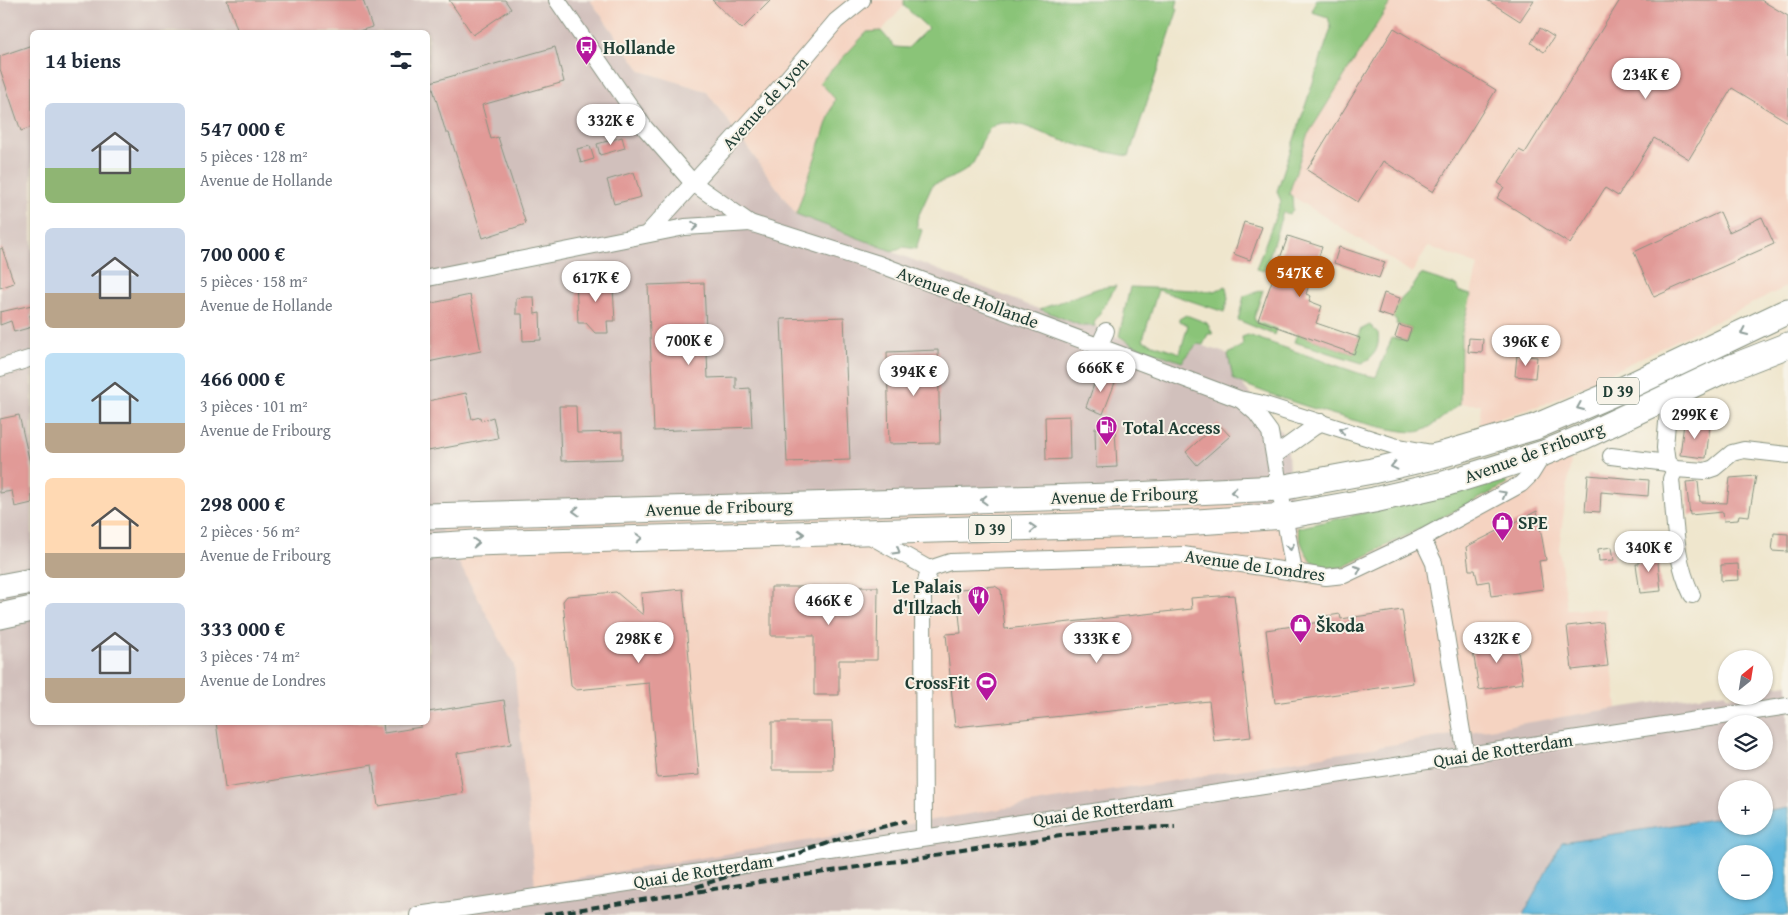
<!DOCTYPE html>
<html lang="fr">
<meta charset="utf-8">
<style>
:root{--surface:#fff;--page:#f6f6f7;--text:#1f2937;--muted:#747a83;--accent:#b45309}
body{margin:0;font-family:"Gentium Book Plus",serif;background:var(--page);color:var(--text);height:100vh;display:flex;flex-direction:column;font-size:19px;white-space:nowrap}
*{box-sizing:border-box;margin:0}
p{font-size:16px;color:var(--muted)}
.icon{flex:none;width:28px;height:28px;fill:none;stroke:currentColor;stroke-width:2;stroke-linecap:round;stroke-linejoin:round}
.map{position:relative;flex:1;overflow:hidden}
.drawer{position:absolute;left:30px;top:30px;width:400px;height:695px;display:flex;flex-direction:column;background:var(--surface);border-radius:8px;box-shadow:0 1px 4px #0004}
.drawer>*{flex:none}
.needle{width:32px;rotate:30deg}
.controls{position:absolute;left:1718px;top:650px;display:grid;gap:10px}
.controls a{display:grid;place-items:center;width:55px;height:55px;border-radius:50%;background:var(--surface);box-shadow:0 1px 4px #0004;font-size:25px}
.price{position:absolute;translate:-50% -42px;padding:0 11px;border-radius:18px;background:#fff;color:#222;font-size:16px;line-height:32px;filter:drop-shadow(0 1px 2px #0008)}
.price::after{content:'';position:absolute;left:50%;top:30px;width:15px;height:11px;margin-left:-8px;background:inherit;clip-path:polygon(0 0,100% 0,50% 100%)}
.price.active{background:var(--accent);color:#fff}
ul{padding:0;list-style:none}
li{display:flex;align-items:center;gap:15px;height:125px;padding:0 15px}
li span{display:grid;place-items:center;flex:none;width:140px;height:100px;border-radius:8px;color:#555}
li>.icon{margin-inline-start:auto}
span .icon{width:60px;height:60px;fill:#fffc;stroke-width:1}
li b{font-size:21px}
h2{display:flex;justify-content:space-between;align-items:center;height:60px;padding:0 15px;font-size:21px}
.map>svg:first-child{display:block}
</style>
<div class="map">
<svg width="1788" height="915" viewBox="0 0 1788 915">
<rect width="100%" height="100%" fill="#f7f3e8"/>
<filter id="ink" filterUnits="userSpaceOnUse"><feTurbulence type="fractalNoise" baseFrequency=".02" numOctaves="2"/><feDisplacementMap in="SourceGraphic" scale="10" xChannelSelector="R" yChannelSelector="G"/><feConvolveMatrix kernelMatrix="1 2 1 2 8 2 1 2 1" color-interpolation-filters="sRGB"/></filter>
<filter id="wash" filterUnits="userSpaceOnUse"><feTurbulence type="fractalNoise" baseFrequency=".0096" numOctaves="4" result="noise"/><feDisplacementMap in="SourceGraphic" scale="20" xChannelSelector="R" yChannelSelector="G"/><feGaussianBlur stdDeviation="1.12" result="paint"/><feColorMatrix in="noise" values="0 0 0 0 0 0 0 0 0 0 0 0 0 0 0 0 0 1.4 0 .05"/><feComposite in="paint" operator="in"/></filter>
<g filter="url(#wash)">
<rect width="100%" height="100%" fill="#efe6cd"/>
<g fill="#f5d3c1">
<path d="M590,0h314v6l-23,25 -13,1 -33,67 -39,115 -90,-123 -65,-20z"/>
<path d="M1392,0h396v286l-238,116 -71,23 2,-21h-21l1,-68 17,-71 -50,-19 -16,27 -123,-79 18,-58z"/>
<path d="M1571,459l-12,89 8,61h38l12,99 -1082,179 -96,-359 852,-29 12,53 205,-68z"/>
</g>
<path fill="#d1c0bc" fill-rule="evenodd" d="M0,0h590l51,71 65,20 90,123 286,112h13l38,19 48,17 16,-18 31,10 5,24 8,5 46,56 4,60 -851,29 74,137 21,220 1082,-177 109,-16v4h38v-9l24,-3v124l-24,4v-23h-38v28l-164,25 -39,73h-1523zM32,32h396v690h-396zM1726,724h38v37h-38z"/>
<g fill="#8ac478" stroke="#548056">
<path d="M904,0h274l-2,7 2,2 -49,147c-24,-4 -47,-9 -71,-17 -17,-5 -37,-18 -55,-16 -22,2 -21,26 -30,40 -6,10 -30,19 -40,21l-16,35v9l5,2 -6,19 -13,-2 -11,4 -96,-37 39,-115 -15,-17 47,-50 14,-1 14,16 13,1 20,-20 -24,-22z"/>
<path d="M1316,0h76l-85,136 -18,58 3,2 1,14 -4,4 -6,-2 -17,55 -3,4 -7,-2 25,-68 -4,-9 1,-4 53,-160 -3,-11 -16,-5z"/>
<path d="M1421,274l37,12v5l13,4 -10,41 -1,68c-12,8 -25,22 -39,27 -21,8 -165,-39 -188,-52l-5,-25 15,-9 -1,-8 6,-2 113,39 15,3 16,-39 15,3 4,-12 -15,-5 1,-3 -7,-5c6,-5 8,-15 14,-20 9,-8 10,-11 17,-22z"/>
<path d="M1116,286l-22,37 1,3h-13l-42,-17 59,-21z"/>
<path d="M1226,286l2,13 -4,13 -66,-22 -15,49 1,2 36,12 8,-28 -9,-4v-2l7,-4 21,8 6,11h-5l-5,11 -6,-1 -15,18 -49,-17 -14,-9 11,-49 85,4z"/>
<path d="M1263,290l-9,28 2,4 20,7 -2,6 -36,-15 6,-24z"/>
<path d="M1370,325l8,8c2,14 -3,24 -16,30l-68,-21 3,-8 57,20 6,-24z"/>
<path d="M1504,481l4,3 -164,83c-33,5 -40,-12 -47,-39z"/>
</g>
<path fill="#60b7dd" stroke="#407a88" fill-rule="evenodd" d="M1788,808v107h-265l39,-73 164,-25v9h38v-14zM1726,854h38v37h-38z"/>
<g id="blocks">
<g fill="#e19a97">
<path d="M227,0h136l9,27 -16,5h-118z"/>
<path d="M449,0h56l6,9 -38,26z"/>
<path d="M712,0h59l-29,29z"/>
<path d="M1487,0h47l-14,21z"/>
<path d="M1620,0h141l27,16v106l-56,-34 -43,71 -35,-21 -36,58 -13,-8 -35,56 -73,-46 7,-11 -6,-4 21,-33 6,3z"/>
<path d="M1394,28l102,62 -63,102 -50,-31 -25,41 -51,-32z"/>
<path d="M1540,28l14,9 -10,15 -13,-9z"/>
<path d="M32,45v82l-11,4 -21,-62v-13z"/>
<path d="M555,47l9,35 -82,23 9,34 7,-2 28,87 -43,14 -34,-105h-3l-15,-51z"/>
<path d="M622,137l3,11 -25,7 -3,-11z"/>
<path d="M590,146l4,13 -13,4 -4,-14z"/>
<path d="M634,172l7,25 -27,7 -7,-24z"/>
<path d="M1720,212l9,20 33,-15 12,27 -120,53 -20,-45z"/>
<path d="M1244,222l18,5 -12,33 -16,-6z"/>
<path d="M1288,236l34,11 -16,47 5,2 -2,5 13,5 -6,17 44,15 -6,16 -96,-34z"/>
<path d="M1339,247l46,15 -6,16 -45,-15z"/>
<path d="M2,248l12,35 -14,5v-39z"/>
<path d="M614,276l2,12h-3l2,33h-8l1,12h-13l-9,-10h-8l-2,-42 25,-1v-2z"/>
<path d="M704,283l4,95 28,-1v12l14,-1 2,39 -98,4 -6,-146z"/>
<path d="M1384,293l16,5 -7,20 -15,-5z"/>
<path d="M470,295l11,56 -53,11v-58z"/>
<path d="M525,297h9l1,17 5,-1 1,27 -18,1 -1,-27h-6v-16z"/>
<path d="M32,305v10h-2l2,12 -18,5 -3,-11 -11,4v-13z"/>
<path d="M844,317l6,143 -63,2 -6,-143z"/>
<path d="M1399,325l12,4 -4,12 -12,-4z"/>
<path d="M1469,338l14,1 -1,14 -14,-1z"/>
<path d="M938,350l2,93 -51,1 -2,-92z"/>
<path d="M1517,355l20,2 -2,21 -20,-2z"/>
<path d="M1098,373l18,7 -13,34 -17,-7z"/>
<path d="M466,393l6,26 8,-2 1,4 12,-4 5,21 -70,13v-50z"/>
<path d="M559,406h17l1,27 45,-1v27l-61,2z"/>
<path d="M19,415l13,57v31l-17,4 -3,-16 -12,2v-74z"/>
<path d="M1069,416l1,43 -24,1 -1,-43z"/>
<path d="M1218,423l12,13 -33,29 -11,-13z"/>
<path d="M1684,423l26,3 -4,32 -26,-3z"/>
<path d="M1095,428h20l2,39 -21,1z"/>
<path d="M1588,475l61,5 -1,16 -47,-4 -1,20 -15,-1z"/>
<path d="M1756,476l-7,40 -10,-1 -1,5 -14,1 -1,-9 -33,3 -4,-33 12,-1 2,21 27,1 3,-25z"/>
<path d="M1537,511l9,49 -7,1 4,28 -52,7 -2,-15 -11,2 -3,-13h-6l-3,-23z"/>
<path d="M1774,533l14,1v18l-16,-1z"/>
<path d="M1612,547l2,13 -15,1 -1,-12z"/>
<path d="M1657,553l4,38 -21,2 -4,-29h3v-9z"/>
<path d="M1738,564l1,16 -18,1v-16z"/>
<path d="M995,586l6,4 4,39 187,-20 -1,-11 43,-3 17,142 -37,4 -5,-40 -254,26 -9,-93 15,-1 -4,-39 3,-5z"/>
<path d="M771,587h107l-1,73h-38v35h-25v-59h-43z"/>
<path d="M683,589l16,186 -42,3 -8,-95 -73,7 -5,-4 -8,-85 4,-5 49,-4 27,23 -2,-22z"/>
<path d="M1402,610l11,73 -138,20 -9,-73 61,-9 -1,-5 8,-1 6,-1 1,5z"/>
<path d="M1603,622l5,44 -36,4 -5,-44z"/>
<path d="M1516,638l7,45 -44,7 -7,-46z"/>
<path d="M504,700l7,44 -54,9 6,40 -85,13 -6,-41 -147,23 -9,-66h167l1,11 37,-6v-5h7v-10z"/>
<path d="M772,722h60l1,48h-61z"/>
</g>
</g>
</g>
<g filter="url(#ink)">
<use href="#blocks" fill-opacity="0" stroke="#879280" stroke-width="1"/>
<g fill="none" stroke-linecap="round" stroke-linejoin="round">
<defs>
<g id="minor">
<path d="M557,0l88,128 48,55 57,40 126,40 363,136 20,4 135,43 38,7"/>
<path d="M647,234l128,-141 61,-72 26,-21"/>
<path d="M428,278l257,-51 65,-4"/>
<path d="M1099,346l7,-15"/>
<path d="M0,368l32,-10"/>
<path d="M1241,400l15,13 14,19 24,140"/>
<path d="M1275,455l46,-33"/>
<path d="M1611,456l56,7 8,6 30,2 9,-3 18,-15 12,-3 44,5"/>
<path d="M1667,463l-2,-15 4,-51"/>
<path d="M1675,469l-4,10c4,39 3,80 21,116"/>
<path d="M865,533l64,36"/>
<path d="M1422,538l12,25 32,193"/>
<path d="M929,569l21,-7 233,-7 143,22 18,-2 78,-37 99,-54 10,-10 13,-21"/>
<path d="M924,836l-1,-241 6,-26"/>
<path d="M418,915l1370,-209"/>
</g>
<g id="primary">
<path d="M428,516l683,-20 169,-8 92,-17 69,-16 94,-28 84,-36 169,-80"/>
<path d="M428,546l47,-3 708,-20 102,-7 89,-16 70,-16 100,-31 39,-16 139,-66 66,-26"/>
<path d="M0,587l32,-6"/>
<path d="M0,616l32,-7"/>
</g>
</defs>
<use href="#minor" stroke="#879280" stroke-width="18"/>
<use href="#primary" stroke="#879280" stroke-width="27"/>
<use href="#minor" stroke="#fff" stroke-width="16"/>
<use href="#primary" stroke="#fff" stroke-width="25"/>
<g stroke="#1f3d34" stroke-width="4" stroke-dasharray="8 4" stroke-linecap="butt">
<path d="M696,887l166,-55 44,-11"/>
<path d="M544,915l523,-80 59,-7 49,-1"/>
</g>
</g>
<defs><path id="oneway-chevron" d="M-2-3.5L2.5 0L-2 3.5" fill="none" stroke-width="1.6" stroke-linecap="round" stroke-linejoin="round" transform="scale(1.25)"/></defs>
<g stroke="#8f9e9a">
<use href="#oneway-chevron" transform="translate(695 226) rotate(-4)"/>
<use href="#oneway-chevron" transform="translate(1744 332) rotate(155)"/>
<use href="#oneway-chevron" transform="translate(1580 407) rotate(157)"/>
<use href="#oneway-chevron" transform="translate(1343 430) rotate(-162)"/>
<use href="#oneway-chevron" transform="translate(1394 466) rotate(167)"/>
<use href="#oneway-chevron" transform="translate(1234 492) rotate(178)"/>
<use href="#oneway-chevron" transform="translate(1503 494) rotate(-29)"/>
<use href="#oneway-chevron" transform="translate(984 500) rotate(178)"/>
<use href="#oneway-chevron" transform="translate(576 511) rotate(178)"/>
<use href="#oneway-chevron" transform="translate(1033 528) rotate(-2)"/>
<use href="#oneway-chevron" transform="translate(801 534) rotate(-2)"/>
<use href="#oneway-chevron" transform="translate(639 538) rotate(-2)"/>
<use href="#oneway-chevron" transform="translate(476 543) rotate(-3)"/>
<use href="#oneway-chevron" transform="translate(1290 547) rotate(80)"/>
<use href="#oneway-chevron" transform="translate(897 551) rotate(30)"/>
<use href="#oneway-chevron" transform="translate(1358 569) rotate(-25)"/>
</g>
</g>
<defs>
<symbol id="bus-pin" viewBox="-11 -11 22 30"><path d="M0 17L-7.5 6A9.5 9.5 0 1 1 7.5 6Z" fill="#b5179e" stroke="#f7f3e8"/><path d="M-5-6H5V4H4V6H2V4H-2V6H-4V4H-5ZM-3.5-4V0h7V-4ZM-3.5 1.2v1.5H-2V1.2ZM2 1.2v1.5H3.5V1.2Z" fill="#fff"/></symbol>
<symbol id="fuel-pin" viewBox="-11 -11 22 30"><path d="M0 17L-7.5 6A9.5 9.5 0 1 1 7.5 6Z" fill="#b5179e" stroke="#f7f3e8"/><path d="M-5.5-6h7V0h2V4h1.3V-2.5L3-4.5l.8-.8L6-3V5H2.5V1h-1V6h-7ZM-4.2-4.7v3.2H.2V-4.7Z" fill="#fff"/></symbol>
<symbol id="shop-pin" viewBox="-11 -11 22 30"><path d="M0 17L-7.5 6A9.5 9.5 0 1 1 7.5 6Z" fill="#b5179e" stroke="#f7f3e8"/><path d="M-5-2.5h2.3a2.7 3.5 0 0 1 5.4 0H5L5.5 6h-11ZM-1.5-2.5h3a1.5 2.3 0 0 0-3 0Z" fill="#fff"/></symbol>
<symbol id="restaurant-pin" viewBox="-11 -11 22 30"><path d="M0 17L-7.5 6A9.5 9.5 0 1 1 7.5 6Z" fill="#b5179e" stroke="#f7f3e8"/><path d="M-5-6h1v4h1v-4h1v4h1v-4h1v5L-1.5 .5V6h-2V.5L-5-1ZM5-6V6H3V1.5H1.5Q1.5-4 5-6Z" fill="#fff"/></symbol>
<symbol id="stadium-pin" viewBox="-11 -11 22 30"><path d="M0 17L-7.5 6A9.5 9.5 0 1 1 7.5 6Z" fill="#b5179e" stroke="#f7f3e8"/><path d="M0-5a6.5 5 0 1 0 0 10a6.5 5 0 1 0 0-10ZM-3.5-1.8h7v3.6h-7Z" fill="#fff"/></symbol>
</defs>
<g fill-rule="evenodd">
<use href="#bus-pin" x="574" y="34" width="25" height="34"/>
<use href="#fuel-pin" x="1094" y="414" width="25" height="34"/>
<use href="#shop-pin" x="1490" y="510" width="25" height="34"/>
<use href="#restaurant-pin" x="966" y="584" width="25" height="34"/>
<use href="#shop-pin" x="1288" y="612" width="25" height="34"/>
<use href="#stadium-pin" x="974" y="670" width="25" height="34"/>
</g>
<g text-anchor="middle" dominant-baseline="central" stroke-width="4" stroke-linejoin="round" paint-order="stroke">
<g fill="#f7f3e8" stroke="#60746a" stroke-width="1">
<rect x="1597" y="377.5" width="42" height="27" rx="4"/>
<rect x="969" y="515.5" width="42" height="27" rx="4"/>
</g>
<g font-size="16" font-weight="bold" fill="#1f3d34">
<text x="1618" y="391">D 39</text>
<text x="990" y="529">D 39</text>
</g>
<g font-size="18" font-weight="bold" fill="#1f3d34" stroke="#f7f3e8" text-anchor="start">
<text x="603" y="47">Hollande</text>
<text x="1123" y="427">Total Access</text>
<text x="1518" y="522">SPE</text>
<text x="962" y="586" text-anchor="end">Le Palais<tspan x="962" dy="21">d'Illzach</tspan></text>
<text x="1316" y="625">Škoda</text>
<text x="970" y="682" text-anchor="end">CrossFit</text>
</g>
<g font-size="18" fill="#1f3d34" stroke="#f7f3e8">
<text transform="translate(765 103) rotate(-48)">Avenue de Lyon</text>
<text transform="translate(968 297) rotate(20)">Avenue de Hollande</text>
<text transform="translate(1534 452) rotate(-20)">Avenue de Fribourg</text>
<text transform="translate(1124 495) rotate(-2)">Avenue de Fribourg</text>
<text transform="translate(719 507) rotate(-2)">Avenue de Fribourg</text>
<text transform="translate(1255 565) rotate(8)">Avenue de Londres</text>
<text transform="translate(1503 750) rotate(-9)">Quai de Rotterdam</text>
<text transform="translate(1103 810) rotate(-8)">Quai de Rotterdam</text>
<text transform="translate(703 871) rotate(-9)">Quai de Rotterdam</text>
</g>
</g>
</svg>
<div class="controls">
<a><svg class="needle" viewBox="-14 -14 28 28"><path d="M0-13l5 13h-10z" fill="#e53935"/><path d="M0 13l5-13h-10z" fill="#747a83"/></svg></a>
<a><svg class="icon" aria-label="layers" viewBox="0 0 24 24"><path d="M12 4l9 5-9 5-9-5zM3 14l9 5 9-5"/></svg></a>
<a>+</a>
<a>−</a>
</div>
<b class="price" style="left:1646px;top:100px">234K €</b>
<b class="price" style="left:611px;top:146px">332K €</b>
<b class="price active" style="left:1300px;top:298px">547K €</b>
<b class="price" style="left:596px;top:303px">617K €</b>
<b class="price" style="left:689px;top:366px">700K €</b>
<b class="price" style="left:1526px;top:367px">396K €</b>
<b class="price" style="left:1101px;top:393px">666K €</b>
<b class="price" style="left:914px;top:397px">394K €</b>
<b class="price" style="left:1695px;top:440px">299K €</b>
<b class="price" style="left:1649px;top:573px">340K €</b>
<b class="price" style="left:829px;top:626px">466K €</b>
<b class="price" style="left:639px;top:664px">298K €</b>
<b class="price" style="left:1097px;top:664px">333K €</b>
<b class="price" style="left:1497px;top:664px">432K €</b>
<section class="drawer">
<h2>14 biens<svg class="icon" aria-label="filters" viewBox="0 0 24 24"><path d="M4 7h16M4 17h16"/><circle cx="9" cy="7" r="2"/><circle cx="15" cy="17" r="2"/></svg></h2>
<ul>
<li><span style="background:linear-gradient(#c9d6e8 65%,#8fb573 0)"><svg class="icon" aria-label="home" viewBox="0 0 24 24"><path d="M3 11l9-7 9 7M6 9v11h12V9"/></svg></span><div><b>547 000 €</b><p>5 pièces · 128 m²</p><p>Avenue de Hollande</p></div></li>
<li><span style="background:linear-gradient(#c9d6e8 65%,#b9a48a 0)"><svg class="icon" aria-label="home" viewBox="0 0 24 24"><path d="M3 11l9-7 9 7M6 9v11h12V9"/></svg></span><div><b>700 000 €</b><p>5 pièces · 158 m²</p><p>Avenue de Hollande</p></div></li>
<li><span style="background:linear-gradient(#bfe0f5 70%,#b9a48a 0)"><svg class="icon" aria-label="home" viewBox="0 0 24 24"><path d="M3 11l9-7 9 7M6 9v11h12V9"/></svg></span><div><b>466 000 €</b><p>3 pièces · 101 m²</p><p>Avenue de Fribourg</p></div></li>
<li><span style="background:linear-gradient(#ffd9b3 75%,#b9a48a 0)"><svg class="icon" aria-label="home" viewBox="0 0 24 24"><path d="M3 11l9-7 9 7M6 9v11h12V9"/></svg></span><div><b>298 000 €</b><p>2 pièces · 56 m²</p><p>Avenue de Fribourg</p></div></li>
<li><span style="background:linear-gradient(#c9d6e8 75%,#b9a48a 0)"><svg class="icon" aria-label="home" viewBox="0 0 24 24"><path d="M3 11l9-7 9 7M6 9v11h12V9"/></svg></span><div><b>333 000 €</b><p>3 pièces · 74 m²</p><p>Avenue de Londres</p></div></li>
</ul>
</section>
</div>
